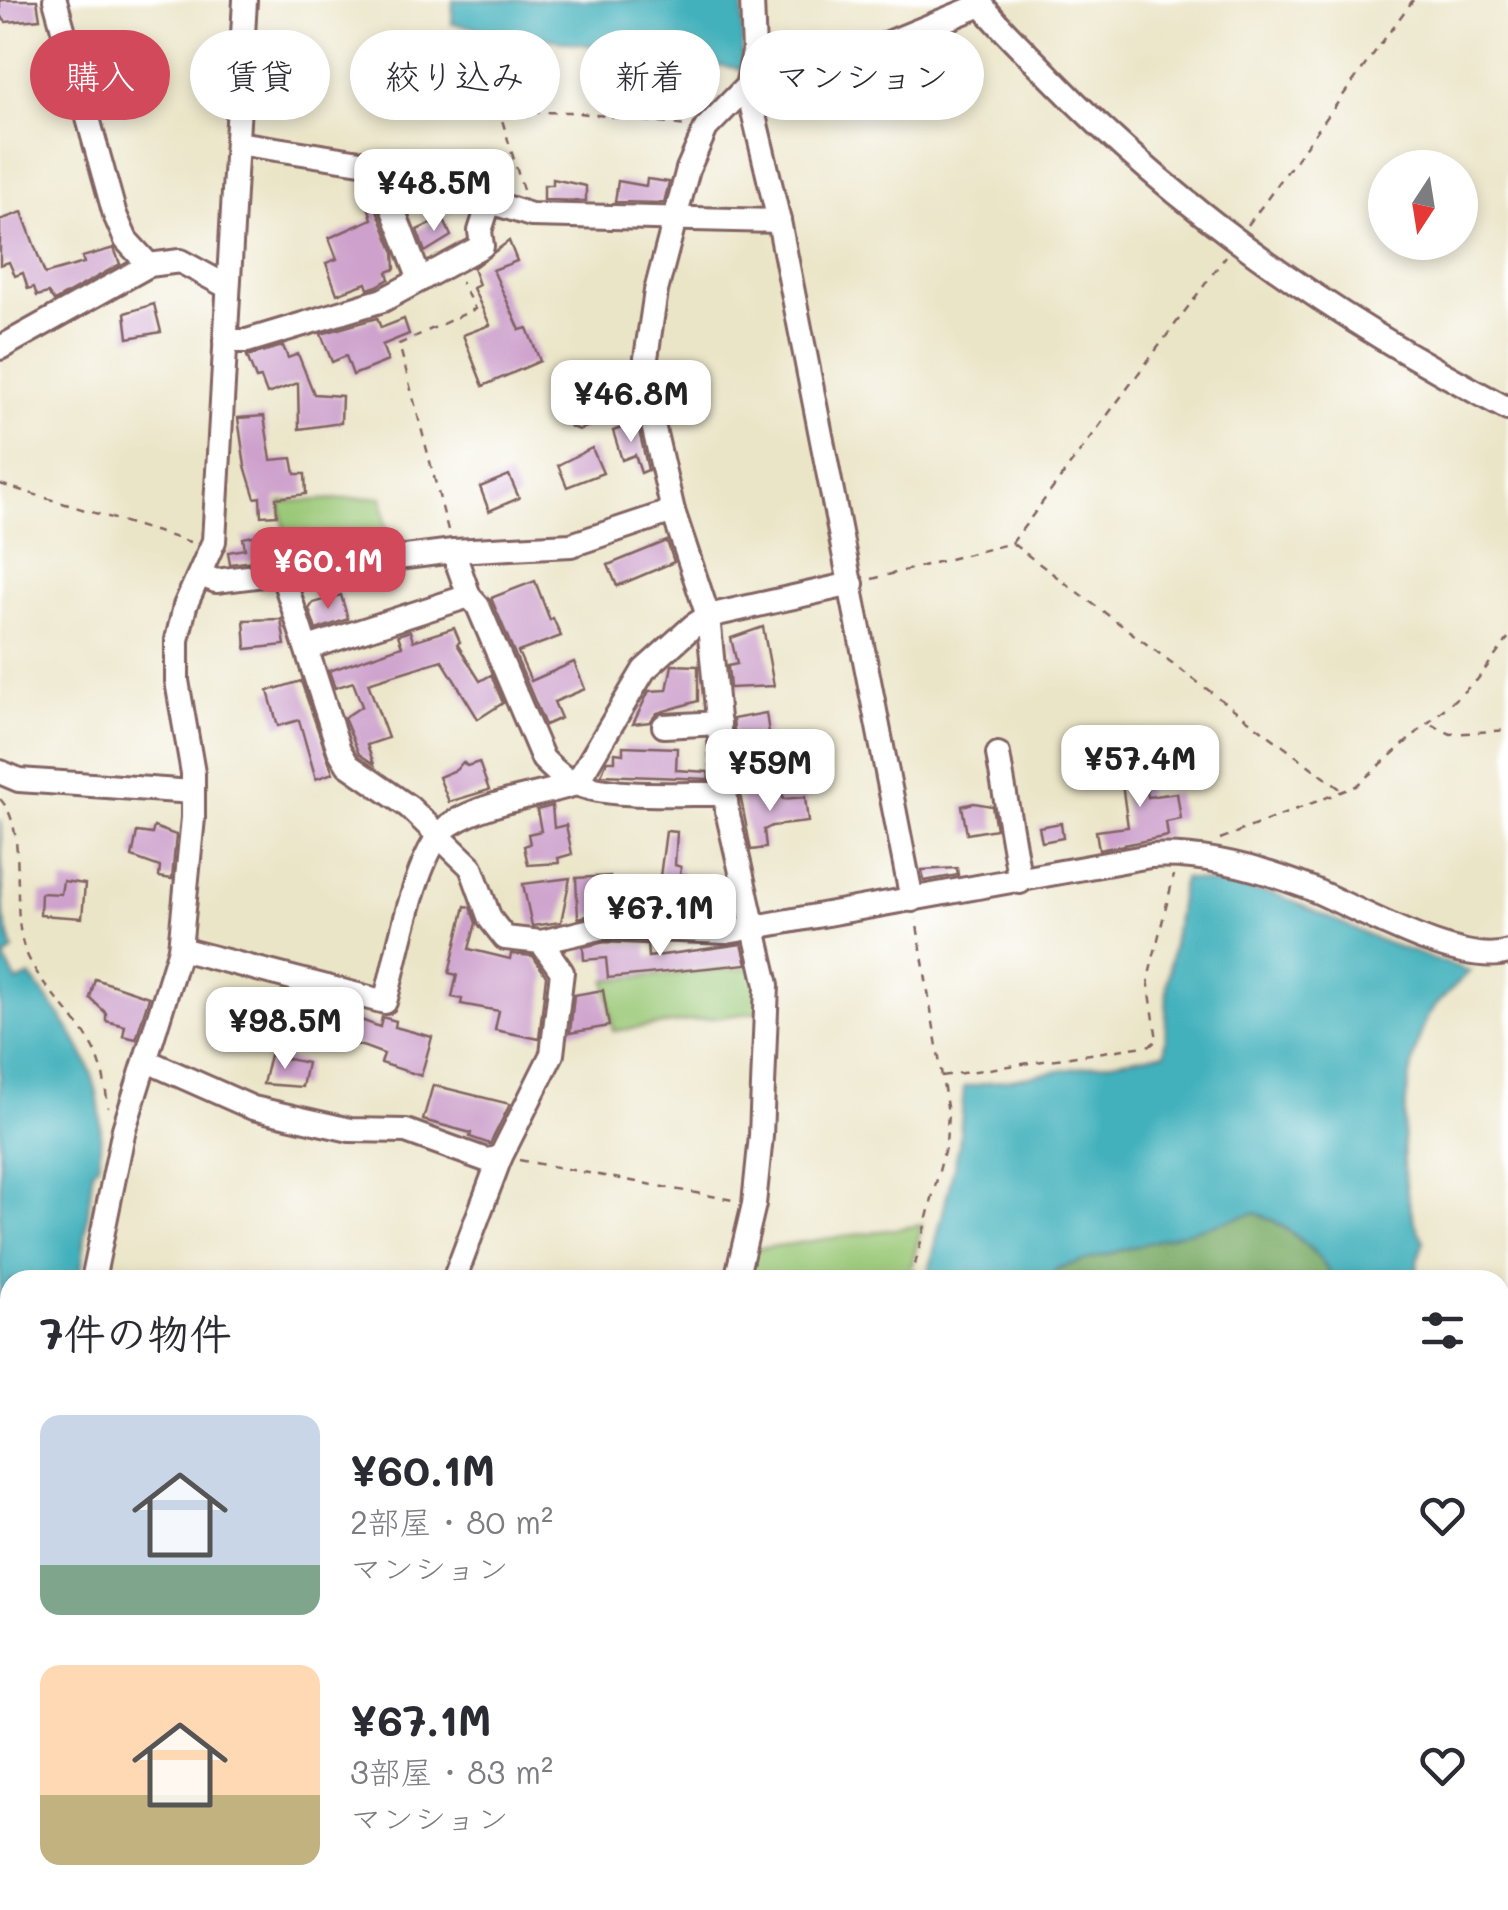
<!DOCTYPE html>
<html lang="ja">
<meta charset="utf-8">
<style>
:root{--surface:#fff;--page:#f7f7f7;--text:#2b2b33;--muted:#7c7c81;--accent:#d1495b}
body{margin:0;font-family:Mali,"Klee One",sans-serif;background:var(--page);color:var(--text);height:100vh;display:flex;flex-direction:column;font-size:38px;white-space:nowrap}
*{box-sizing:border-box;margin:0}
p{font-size:32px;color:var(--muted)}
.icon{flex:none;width:55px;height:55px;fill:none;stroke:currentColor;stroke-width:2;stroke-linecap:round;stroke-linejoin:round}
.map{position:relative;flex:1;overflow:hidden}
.details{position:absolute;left:0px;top:1270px;width:1510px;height:640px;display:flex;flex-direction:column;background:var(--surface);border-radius:30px 30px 0 0;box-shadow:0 5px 15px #0003}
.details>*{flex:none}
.top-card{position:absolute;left:30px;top:30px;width:1000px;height:90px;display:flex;gap:20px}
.needle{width:65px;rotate:192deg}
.tools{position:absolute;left:1368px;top:150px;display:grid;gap:20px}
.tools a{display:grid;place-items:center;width:110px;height:110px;border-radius:50%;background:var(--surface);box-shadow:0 5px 15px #0003;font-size:50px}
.price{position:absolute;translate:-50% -85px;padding:0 22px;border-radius:20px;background:#fff;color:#222;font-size:32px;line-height:65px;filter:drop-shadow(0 2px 5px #0008)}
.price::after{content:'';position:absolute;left:50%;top:60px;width:30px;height:22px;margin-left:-15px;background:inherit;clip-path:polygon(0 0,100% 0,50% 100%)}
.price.selected{background:var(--accent);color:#fff}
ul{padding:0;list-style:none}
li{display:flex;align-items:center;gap:30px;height:250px;padding:0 40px}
li span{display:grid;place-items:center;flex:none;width:280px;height:200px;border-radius:20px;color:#555}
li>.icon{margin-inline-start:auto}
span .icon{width:120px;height:120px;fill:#fffc;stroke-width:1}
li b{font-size:42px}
h2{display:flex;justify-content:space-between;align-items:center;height:120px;padding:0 40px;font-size:42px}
.pill{padding:0 35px;border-radius:45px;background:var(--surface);box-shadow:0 5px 15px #0003;font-size:35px;line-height:90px}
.pill.selected{background:var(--accent);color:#fff}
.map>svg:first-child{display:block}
</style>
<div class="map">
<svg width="1508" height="1910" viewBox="0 0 1508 1910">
<rect width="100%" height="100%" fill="#fff"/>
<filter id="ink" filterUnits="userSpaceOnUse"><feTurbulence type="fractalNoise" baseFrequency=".01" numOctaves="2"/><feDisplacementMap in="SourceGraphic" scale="20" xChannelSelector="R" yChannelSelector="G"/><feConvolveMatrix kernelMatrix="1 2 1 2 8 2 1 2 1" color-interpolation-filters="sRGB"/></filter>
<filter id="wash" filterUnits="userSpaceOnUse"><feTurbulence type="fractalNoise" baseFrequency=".0048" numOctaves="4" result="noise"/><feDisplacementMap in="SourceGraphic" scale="40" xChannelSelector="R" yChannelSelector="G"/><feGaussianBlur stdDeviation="2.25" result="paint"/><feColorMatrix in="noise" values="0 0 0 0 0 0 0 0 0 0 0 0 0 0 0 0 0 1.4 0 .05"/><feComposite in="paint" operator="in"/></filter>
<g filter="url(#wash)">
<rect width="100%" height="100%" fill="#ebe5c8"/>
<g fill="#9ac876" stroke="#727450" stroke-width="2.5">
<path d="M382,497l8,55 -100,11 -10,-61z"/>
<path d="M758,967l1,45 -146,19 -7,-51z"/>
<path d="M922,1225l-14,55h-167l8,-30z"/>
<path d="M1310,1900h110l-23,10h-95l-2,-6z"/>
</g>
<g fill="#7bac67" stroke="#626649" stroke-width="2.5">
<path d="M1254,1213c27,7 67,41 79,67h-284l9,-11 83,-28z"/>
<path d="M10,1800v100h66l-21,10h-55v-104z"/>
</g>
<g fill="#42b1bc" stroke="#466874" stroke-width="2.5">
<path d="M453,0h290l-1,69 -290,-45z"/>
<path d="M0,819l4,99 9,32 -9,8 13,24 13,-6c49,63 81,106 68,189l-5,3 -13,112h-70v108l-10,-3z"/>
<path d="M1183,878l95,17 108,48 84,28c-13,14 -33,29 -42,45 -26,55 -37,173 -4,225l-7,20 1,19h-85c-12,-27 -51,-60 -79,-67l-196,55 -10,12h-121l32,-135 5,-58 201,-34 2,-69z"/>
<path d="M148,1900h342l-9,10h-326z"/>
</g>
<g id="blocks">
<g fill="#cda1cc">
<path d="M0,0h37l3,19 -34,3 -6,-6z"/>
<path d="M553,179l33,7v15l-42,-1v-15h9z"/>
<path d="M647,179l22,3 -5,21 -49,-1 3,-21 28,5z"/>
<path d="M373,200l21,53 1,16 -8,3 2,7 -12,7 -9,3 -2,-6 -29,11 -11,-31 11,-4 -8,-21 43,-19 -5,-17z"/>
<path d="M22,212l23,62 39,-11 -2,-6 32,-9 6,16 -66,37 -6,-8 -11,3 -3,-9 -6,2 -5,-16 -8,3 -6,-14 -9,3v-45z"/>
<path d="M443,218l8,18 -26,16 -8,-22z"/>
<path d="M509,241l8,20 -24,9 27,60 7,-2 13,33 -57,25 -20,-51 27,-10 -17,-37 6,-3 -6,-17z"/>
<path d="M154,304l7,28 -33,6 -3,-25z"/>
<path d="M377,318l4,10 23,-9 5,15 -27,11 6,16 -35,14 -7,-19 -14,6 -11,-28z"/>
<path d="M283,346l5,12 10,-4 16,40 28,2 -1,27 -42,6 -1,-46 -31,11 -6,-16 -5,1 -9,-23z"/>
<path d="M614,378l6,16 -5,3 -1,18 -34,15 -10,-3 -13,-37 23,-9 3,7z"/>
<path d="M264,416l7,44 21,-2 3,16h10l1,20 -30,4 1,17 -16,1 -1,-19 -5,1 -10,-32 -7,-48z"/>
<path d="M637,422l11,48 -7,3 -6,-18 -13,5 -9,-29z"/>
<path d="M592,448l11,25 -36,14 -9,-22z"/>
<path d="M509,475l10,23 -30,13 -9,-24z"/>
<path d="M273,532l3,26 -46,6 -2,-12 17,-3 -2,-11z"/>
<path d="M667,541l7,21 -57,24 -9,-21z"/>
<path d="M535,581l15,39 3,-2 8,18 -43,16 13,29 43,-19 11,27 -31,13 7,16 -16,7 -54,-127z"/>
<path d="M341,595l7,24 -32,11 -7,-21 4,-6z"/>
<path d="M281,619l4,26 -39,4 -2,-29z"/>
<path d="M763,627l11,59 -44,2 -2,-22 9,-2 -6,-26z"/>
<path d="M454,628l6,14 -3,2 23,37 11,-6 12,28 -25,16 -36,-59 -74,23 20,55 -21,7 7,19 -15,-10 -15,-36 18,-12 -9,-24 -18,6 -6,-17 73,-25 -4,-11 12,-4 3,10z"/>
<path d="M672,665l26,1v35l-41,12 -7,9 -17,2 16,-33 18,-1z"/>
<path d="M301,681l32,92 -17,6 -17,-59 -21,6 -10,-35z"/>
<path d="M766,713l3,20 -34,5 -2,-19z"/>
<path d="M623,746l54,2 -1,22 32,2 1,7 -108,-4 6,-14h8v-8l8,1z"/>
<path d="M1133,753l3,16 6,-1 6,29 29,-4 4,26 -15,3 2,14 -69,14 -3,-19 32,-4 -10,-72z"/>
<path d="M463,762l4,4 12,-4 10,28 -40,12 -10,-25 17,-7z"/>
<path d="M782,789l1,10 22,-2 3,25 -36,4 -8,4 2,18 -15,2 -11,-56z"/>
<path d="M974,803l18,3 4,23 -29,5 -5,-28z"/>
<path d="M552,806l2,22 12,-3 6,29 -14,4 1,5 -31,2 -4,-19 6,-2 -2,-10 13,-3 -4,-21z"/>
<path d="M1061,823l2,15 -21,4 -3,-15z"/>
<path d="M154,827l22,8 -4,44 -13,-2 1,-10 -28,-10 5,-25 15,2z"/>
<path d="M666,831l11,1 -2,33 6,2 -1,7 36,5 -5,37 -106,-4 -27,6 -2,-40 34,-2 2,15 46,1z"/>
<path d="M957,868l1,7 -34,6 -2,-11z"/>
<path d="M570,878l-9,44 -29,4 -9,-42z"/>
<path d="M63,881l22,3 -3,34 -42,-3 1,-22 20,1z"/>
<path d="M465,906l5,1 6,16 -7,26 41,10 1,-5 22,2 13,20 -7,63 -44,-9 4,-19 -38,-7 1,-5 -10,-2 5,-22 -8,-2z"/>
<path d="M605,942l42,2 1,13 94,-13 5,20 -139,14 -2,-20 -22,2 -1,-13z"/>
<path d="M95,979l54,18 -13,42 -13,-3 2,-10 -19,-5v-8l-16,-15z"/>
<path d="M603,990l6,36 -39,7 4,-38z"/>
<path d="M330,1003l22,6 -2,7 30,11 2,-10 14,4 -1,6 37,10 -11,39 -40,-13 3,-9 -19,-7 -44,-13z"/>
<path d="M270,1055l37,8 -5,24 -39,-3z"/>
<path d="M433,1085l77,19 -20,40 -20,-7 1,-4 -48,-13z"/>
</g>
</g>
</g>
<g filter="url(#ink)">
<use href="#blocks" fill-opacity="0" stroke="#826462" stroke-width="2.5"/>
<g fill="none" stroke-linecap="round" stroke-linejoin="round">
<defs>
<g id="minor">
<path d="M55,0l60,215 11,25 23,25"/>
<path d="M978,0c21,28 49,53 73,78 133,137 288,243 457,331"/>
<path d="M237,143l130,20 164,52 248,6"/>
<path d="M376,165l44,115"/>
<path d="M225,341h22l136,-41 99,-54 -2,-15 9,-28"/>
<path d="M0,348l149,-83 31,-4 48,26"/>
<path d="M282,573l57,177 9,15 61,42 62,60 19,52 15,19 36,4 63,-15 123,5 423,-76c52,-3 108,12 157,31 47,19 153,81 201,65"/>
<path d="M201,575l15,6 237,-30 118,-6 102,-34"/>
<path d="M469,596l9,10 65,153c9,9 19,19 31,24 37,16 110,10 151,11"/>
<path d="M308,648l161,-52 -16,-45"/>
<path d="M664,726l55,-3"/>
<path d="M998,754l22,128"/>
<path d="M0,772l19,8 174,12"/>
<path d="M912,900l-133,-679 -32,-135 39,-1 195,-80"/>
<path d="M180,949l205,53c12,-42 31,-157 66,-178 37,-23 83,-27 125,-40l68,-114 49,-44 15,-10 144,-32"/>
<path d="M147,1061l106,47 97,22 56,1 80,29 14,-2"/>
<path d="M93,1280l31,-151 56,-180 13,-131v-45l-16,-92v-41l8,-34 29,-65 31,-541"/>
<path d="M454,1280l46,-122 52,-104 10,-82 -21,-30"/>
<path d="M736,1280l18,-76 7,-68 6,-151 -40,-174 -19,-195 -35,-105 -25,-108 -2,-45 10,-67 32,-122 18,-41 41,-42 7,-34 -2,-52"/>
<path d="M0,1418l10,-10"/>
<path d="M0,1488l10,-15"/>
<path d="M1500,1871l8,-4"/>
<path d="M696,1900l17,10"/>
<path d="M1407,1910l23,-10"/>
</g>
</defs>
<use href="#minor" stroke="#826462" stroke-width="28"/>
<g stroke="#826462" stroke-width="2.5" stroke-dasharray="8 8" stroke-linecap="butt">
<path d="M523,190l-23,-77 72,-1 114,14"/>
<path d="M1248,225l165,-225"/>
<path d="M0,484l190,58"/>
<path d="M448,530l-49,-186 76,-35 -14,-27"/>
<path d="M1013,544l330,247"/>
<path d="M872,579l140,-36 214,-287"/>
<path d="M1432,725l19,9 57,-4"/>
<path d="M0,799c29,30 10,106 24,148 13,37 46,62 66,95 13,20 15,42 18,66"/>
<path d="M1220,839l136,-53 121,-106 31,-41"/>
<path d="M942,1076l209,-31 6,-5 -9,-61 26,-104"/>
<path d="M519,1160l214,40"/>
<path d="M911,1280l35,-136 2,-31 -32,-194"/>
<path d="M1500,1494l8,-1"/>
<path d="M0,1682l10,11"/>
<path d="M0,1754l10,-3"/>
<path d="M1460,1900l4,10"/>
</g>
<use href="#minor" stroke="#fff" stroke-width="22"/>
</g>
</g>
</svg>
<div class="tools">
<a><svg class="needle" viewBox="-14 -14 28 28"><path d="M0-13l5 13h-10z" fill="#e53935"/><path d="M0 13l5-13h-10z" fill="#7c7c81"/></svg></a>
</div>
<b class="price" style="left:434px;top:234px">¥48.5M</b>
<b class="price" style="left:631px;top:445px">¥46.8M</b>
<b class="price selected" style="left:328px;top:612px">¥60.1M</b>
<b class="price" style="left:1140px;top:810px">¥57.4M</b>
<b class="price" style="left:770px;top:814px">¥59M</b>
<b class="price" style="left:660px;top:959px">¥67.1M</b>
<b class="price" style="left:285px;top:1072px">¥98.5M</b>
<div class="top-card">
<a class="pill selected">購入</a>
<a class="pill">賃貸</a>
<a class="pill">絞り込み</a>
<a class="pill">新着</a>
<a class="pill">マンション</a>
</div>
<section class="details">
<h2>7件の物件<svg class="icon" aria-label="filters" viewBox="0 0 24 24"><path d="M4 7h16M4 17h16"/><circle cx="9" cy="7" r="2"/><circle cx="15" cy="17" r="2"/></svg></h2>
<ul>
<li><span style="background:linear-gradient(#c9d6e8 75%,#7fa58c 0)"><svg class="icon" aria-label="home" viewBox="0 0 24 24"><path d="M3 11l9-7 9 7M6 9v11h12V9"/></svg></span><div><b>¥60.1M</b><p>2部屋 · 80 m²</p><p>マンション</p></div><svg class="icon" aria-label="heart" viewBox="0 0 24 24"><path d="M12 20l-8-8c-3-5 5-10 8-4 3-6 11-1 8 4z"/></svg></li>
<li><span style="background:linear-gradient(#ffd9b3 65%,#c2b280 0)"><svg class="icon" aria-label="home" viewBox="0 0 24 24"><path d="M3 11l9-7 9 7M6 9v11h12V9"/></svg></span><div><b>¥67.1M</b><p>3部屋 · 83 m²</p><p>マンション</p></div><svg class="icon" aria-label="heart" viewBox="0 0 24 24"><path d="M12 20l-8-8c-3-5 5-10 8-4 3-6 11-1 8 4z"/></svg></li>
</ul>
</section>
</div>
